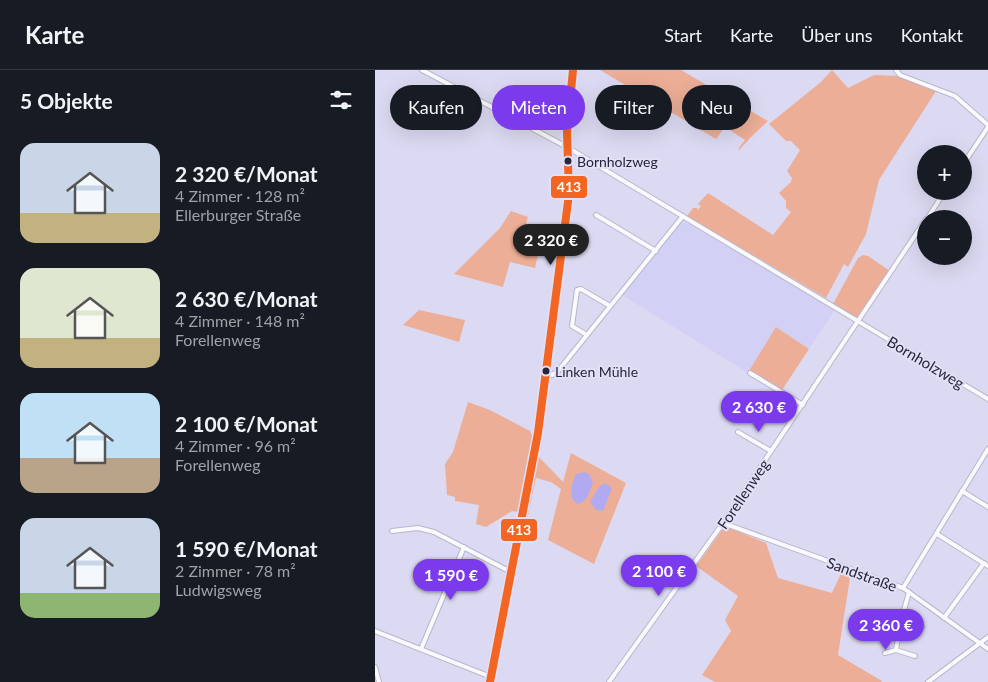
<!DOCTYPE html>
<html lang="de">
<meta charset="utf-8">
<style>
:root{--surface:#171b24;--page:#242831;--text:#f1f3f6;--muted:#9ea1a6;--line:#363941;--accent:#7c3aed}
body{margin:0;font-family:Lato,sans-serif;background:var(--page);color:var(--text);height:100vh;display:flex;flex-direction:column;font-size:19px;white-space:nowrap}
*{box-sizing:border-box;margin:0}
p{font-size:16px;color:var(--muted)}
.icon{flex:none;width:28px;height:28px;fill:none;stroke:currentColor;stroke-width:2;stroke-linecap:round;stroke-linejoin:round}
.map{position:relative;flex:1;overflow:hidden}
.side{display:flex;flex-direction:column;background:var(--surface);width:375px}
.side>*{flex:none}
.banner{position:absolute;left:15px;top:15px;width:475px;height:45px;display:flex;gap:10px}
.controls{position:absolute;left:542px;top:75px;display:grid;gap:10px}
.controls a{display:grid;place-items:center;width:55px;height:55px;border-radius:50%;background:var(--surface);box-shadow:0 5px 20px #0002;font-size:25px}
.price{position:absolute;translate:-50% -42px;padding:0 11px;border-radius:18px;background:var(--accent);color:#fff;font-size:16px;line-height:32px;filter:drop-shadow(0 1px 2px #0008)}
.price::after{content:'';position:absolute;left:50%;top:30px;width:15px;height:11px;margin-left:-8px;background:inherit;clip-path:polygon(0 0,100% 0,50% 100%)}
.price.on{background:#222;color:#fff}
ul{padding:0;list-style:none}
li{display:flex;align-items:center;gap:15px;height:125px;padding:0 20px}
li span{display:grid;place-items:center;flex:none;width:140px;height:100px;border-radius:15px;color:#555}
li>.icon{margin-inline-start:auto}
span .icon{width:60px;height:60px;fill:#fffc;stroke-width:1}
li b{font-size:21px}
h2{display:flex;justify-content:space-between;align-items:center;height:60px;padding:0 20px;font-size:21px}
.chip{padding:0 18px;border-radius:22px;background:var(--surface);box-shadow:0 5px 20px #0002;font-size:18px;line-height:45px}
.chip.on{background:var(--accent);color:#fff}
header{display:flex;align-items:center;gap:30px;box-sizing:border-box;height:70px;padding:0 25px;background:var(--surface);border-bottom:1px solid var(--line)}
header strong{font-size:24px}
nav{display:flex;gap:28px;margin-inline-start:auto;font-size:18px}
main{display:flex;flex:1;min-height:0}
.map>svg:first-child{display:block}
</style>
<header>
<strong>Karte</strong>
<nav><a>Start</a><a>Karte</a><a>Über uns</a><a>Kontakt</a></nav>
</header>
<main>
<section class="side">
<h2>5 Objekte<svg class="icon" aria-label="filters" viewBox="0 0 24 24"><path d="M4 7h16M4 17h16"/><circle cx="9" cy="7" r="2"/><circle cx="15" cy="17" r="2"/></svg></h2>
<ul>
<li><span style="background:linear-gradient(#c9d6e8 70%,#c2b280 0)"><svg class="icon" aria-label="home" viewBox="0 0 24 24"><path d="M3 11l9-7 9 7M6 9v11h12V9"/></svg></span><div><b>2 320 €/Monat</b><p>4 Zimmer · 128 m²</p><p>Ellerburger Straße</p></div></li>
<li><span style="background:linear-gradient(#dfe7d0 70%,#c2b280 0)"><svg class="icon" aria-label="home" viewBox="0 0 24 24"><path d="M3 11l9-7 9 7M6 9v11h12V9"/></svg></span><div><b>2 630 €/Monat</b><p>4 Zimmer · 148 m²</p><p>Forellenweg</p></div></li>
<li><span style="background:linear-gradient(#bfe0f5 65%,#b9a48a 0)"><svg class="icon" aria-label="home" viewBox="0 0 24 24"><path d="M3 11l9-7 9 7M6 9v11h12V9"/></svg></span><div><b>2 100 €/Monat</b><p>4 Zimmer · 96 m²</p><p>Forellenweg</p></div></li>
<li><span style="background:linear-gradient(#c9d6e8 75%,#8fb573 0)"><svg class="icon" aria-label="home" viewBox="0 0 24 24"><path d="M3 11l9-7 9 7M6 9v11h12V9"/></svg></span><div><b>1 590 €/Monat</b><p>2 Zimmer · 78 m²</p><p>Ludwigsweg</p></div></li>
</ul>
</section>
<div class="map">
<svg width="613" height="612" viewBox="0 0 613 612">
<rect width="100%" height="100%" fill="#dcdaf2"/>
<path fill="#d3d0f6" d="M309,151l151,89 -26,39 -33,-22 -28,46 -126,-78 56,-70z"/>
<g fill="#ecae96">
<path d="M225,0h81l87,51 -17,16 -12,13 -1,-1 7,-9 -20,-13 -9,12z"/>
<path d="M457,0l16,18 26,-13 25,1 37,15 -57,89 -13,54 -18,33 -4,-3 -18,34 -139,-82 6,-8h4l1,2 3,-4 -3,-2 10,-11 65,42 18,-23 -5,-4v-7l-7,-8 12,-11 1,-4 -5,-7 13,-21 -9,-9h-5l-17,-17 52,-42z"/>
<path d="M136,141l17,6 -7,27 18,6 -4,18 -25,-6 -7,25 -49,-13 46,-46z"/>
<path d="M488,185l5,1 22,15 -31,46 -3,1 -23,-14 25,-46z"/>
<path d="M44,240l46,10 -6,22 -56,-17z"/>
<path d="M401,257l33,22 -27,41 -33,-19z"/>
<path d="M93,332l22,8 40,21 3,7 -14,74 -7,-1 -26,16 -10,-3 3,-19 -24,-4v-4l-8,-2 -2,-31 8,-12z"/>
<path d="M196,383l55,30 -32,81 -46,-24 13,-51 -10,-7 -15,-4 -11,51 -3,-1 15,-73 26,27z"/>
<path d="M350,456l41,17 12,35 54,15 11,-24 8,2 -13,84 44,26 -1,1h-166l-13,-7 29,-44 -6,-11 13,-24 -42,-30z"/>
</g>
<g fill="#b2aaf0">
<path d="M210,402l4,2 4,8c-3,9 -5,19 -15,22 -11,-5 -6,-21 -2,-30z"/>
<path d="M230,413l7,5 -9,23 -7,-1 -6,-8 9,-15z"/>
</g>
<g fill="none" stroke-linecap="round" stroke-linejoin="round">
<defs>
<g id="minor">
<path d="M47,0l145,77 421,252"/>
<path d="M521,0l4,5 55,21 33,29"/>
<path d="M589,93l24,-36"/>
<path d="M221,145l60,36"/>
<path d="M552,149l18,-28"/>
<path d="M212,265l-15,-9 5,-36 4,-1 29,17"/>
<path d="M375,303l53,32"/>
<path d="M170,305h7l6,-4 125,-155"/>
<path d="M363,362l33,19"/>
<path d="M587,421l26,16"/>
<path d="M348,453l180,65 85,61"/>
<path d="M17,461l26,-3 16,4 77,40"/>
<path d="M562,464l51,32"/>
<path d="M528,518l85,-139"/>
<path d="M534,522l-8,29 21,6"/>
<path d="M569,548l40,-55"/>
<path d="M526,551l-5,29 19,6"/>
<path d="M0,561l116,46"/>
<path d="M46,579l43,-102"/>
<path d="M510,583l11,-3"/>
<path d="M0,597l4,15"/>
<path d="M115,612l48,-249 24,-179 7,-60 -2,-62 6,-62"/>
<path d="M234,612l114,-159 203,-304"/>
<path d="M553,612l60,-45"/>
</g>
</defs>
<use href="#minor" stroke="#b8b7cb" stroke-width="6"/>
<use href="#minor" stroke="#faf9fd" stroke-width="4"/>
<defs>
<path id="bus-1" d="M115,612l48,-249 31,-239 -2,-62 6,-62"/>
</defs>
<use href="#bus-1" stroke="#e1e0f7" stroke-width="11"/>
<use href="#bus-1" stroke="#f26522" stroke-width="8"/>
</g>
<g fill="#27253a" stroke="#e1e0f7" stroke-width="2">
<circle cx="193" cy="91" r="4.5"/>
<circle cx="171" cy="301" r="4.5"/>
</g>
<g text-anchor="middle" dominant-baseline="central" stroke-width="4" stroke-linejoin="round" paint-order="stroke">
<g font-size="14" fill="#27253a" stroke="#e1e0f7" text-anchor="start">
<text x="202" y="91">Bornholzweg</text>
<text x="180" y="301">Linken Mühle</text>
</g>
<g font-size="15" fill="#27253a" stroke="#e1e0f7">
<text transform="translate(551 292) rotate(31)">Bornholzweg</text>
<text transform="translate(368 424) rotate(-56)">Forellenweg</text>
<text transform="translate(487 504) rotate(20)">Sandstraße</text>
</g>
</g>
<g stroke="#e1e0f7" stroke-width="2">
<rect x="175" y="105" width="38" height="24" rx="5" fill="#f26522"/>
<rect x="125" y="448" width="38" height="24" rx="5" fill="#f26522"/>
</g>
<g font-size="14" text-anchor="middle" font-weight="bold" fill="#fff">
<text x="194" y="122">413</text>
<text x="144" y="465">413</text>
</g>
</svg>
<div class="controls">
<a>+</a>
<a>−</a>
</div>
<b class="price on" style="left:176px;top:196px">2 320 €</b>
<b class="price" style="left:384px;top:363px">2 630 €</b>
<b class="price" style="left:284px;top:527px">2 100 €</b>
<b class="price" style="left:76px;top:531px">1 590 €</b>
<b class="price" style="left:511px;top:581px">2 360 €</b>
<div class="banner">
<a class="chip">Kaufen</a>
<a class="chip on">Mieten</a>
<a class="chip">Filter</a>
<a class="chip">Neu</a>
</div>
</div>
</main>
